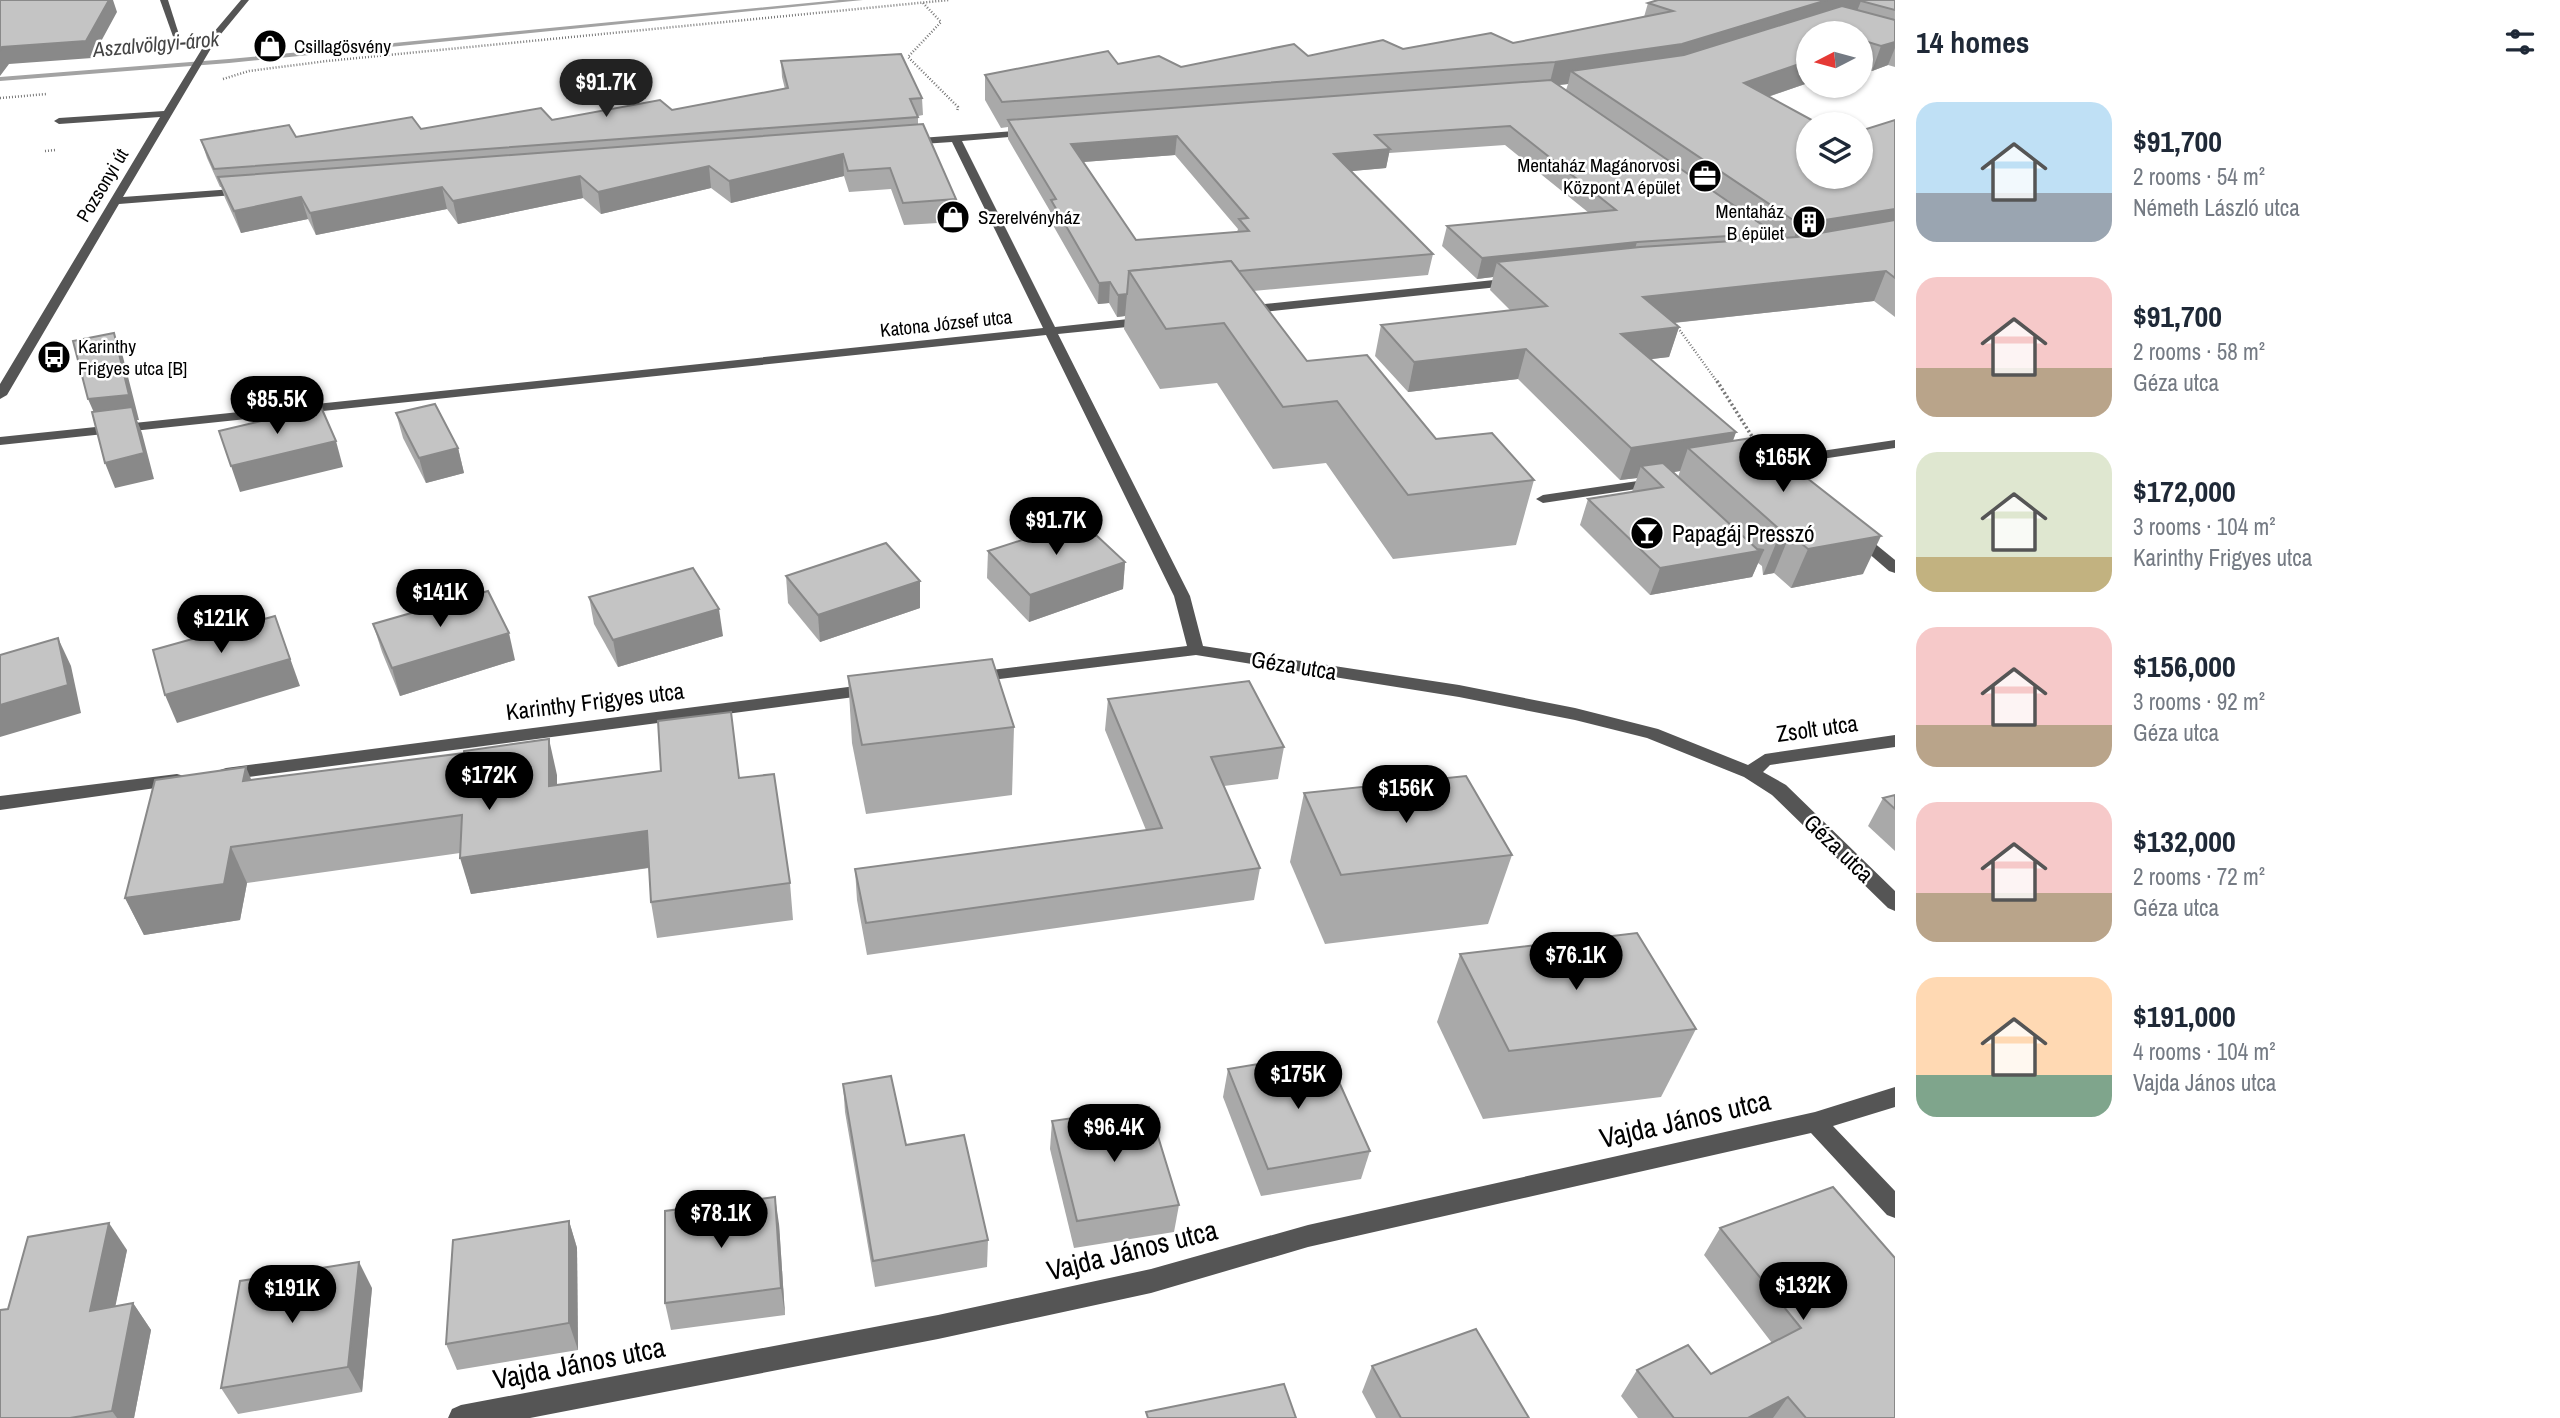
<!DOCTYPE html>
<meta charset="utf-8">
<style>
:root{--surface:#fff;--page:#f6f6f7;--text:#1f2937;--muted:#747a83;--accent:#000}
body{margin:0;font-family:"Archivo Narrow",sans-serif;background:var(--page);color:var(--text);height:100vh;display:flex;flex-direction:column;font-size:26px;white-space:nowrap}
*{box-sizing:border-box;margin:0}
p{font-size:23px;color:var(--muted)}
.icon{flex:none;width:38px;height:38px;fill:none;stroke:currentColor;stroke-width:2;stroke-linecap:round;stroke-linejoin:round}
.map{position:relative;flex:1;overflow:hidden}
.side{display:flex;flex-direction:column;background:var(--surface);width:665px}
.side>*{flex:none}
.needle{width:46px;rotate:264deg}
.fabs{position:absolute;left:1796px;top:21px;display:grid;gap:14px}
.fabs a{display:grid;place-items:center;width:77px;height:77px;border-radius:50%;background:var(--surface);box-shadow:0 2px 5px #0004;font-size:35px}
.price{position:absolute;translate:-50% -60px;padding:0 16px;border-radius:24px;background:var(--accent);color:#fff;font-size:23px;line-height:46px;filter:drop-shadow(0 2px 4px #0008)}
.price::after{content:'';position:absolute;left:50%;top:42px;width:21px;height:16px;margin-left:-10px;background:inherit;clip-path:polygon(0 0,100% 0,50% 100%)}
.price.active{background:#222;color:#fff}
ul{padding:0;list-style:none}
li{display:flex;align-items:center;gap:21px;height:175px;padding:0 21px}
li span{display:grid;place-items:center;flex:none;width:196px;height:140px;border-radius:21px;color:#555}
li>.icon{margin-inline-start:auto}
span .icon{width:84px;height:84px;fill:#fffc;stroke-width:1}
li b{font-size:30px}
h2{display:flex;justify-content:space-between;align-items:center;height:84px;padding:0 21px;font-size:30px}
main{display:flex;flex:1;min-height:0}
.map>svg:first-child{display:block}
</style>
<main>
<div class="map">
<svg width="1895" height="1418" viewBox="0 0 1895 1418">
<rect width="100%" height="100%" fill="#fff"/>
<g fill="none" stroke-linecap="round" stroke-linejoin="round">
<path fill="#a3a3a3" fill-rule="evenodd" d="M839,0h24l-634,63 -229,18v-4l229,-18z"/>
<g stroke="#777" stroke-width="2.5" stroke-dasharray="1 2" stroke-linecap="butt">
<path d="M923,3l18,19 -33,35 50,50 -1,5"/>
<path d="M223,79l26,-8 78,-10 622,-61"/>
<path d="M0,98l47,-4"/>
<path d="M45,151l11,-1"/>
<path d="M1671,318l47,65"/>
</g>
<path stroke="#777" stroke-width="3.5" stroke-dasharray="2 2.5" stroke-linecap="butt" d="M1717,381l36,57"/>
<g fill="#555" fill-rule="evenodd">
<path d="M160,0h8l14,44 -7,-2z"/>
<path d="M241,0h8l-33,40 -93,157 124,-9 5,3 -5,3 -128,10 -112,191 -7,4v-15l160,-267 -101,7 -5,-3 5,-3 105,-7 44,-72z"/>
<path d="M1029,130l5,3 -1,2 -71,6 93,186 92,-10 6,4 -6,4 -89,9 132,262 13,50 256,39 116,23 83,21 90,36 17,-11 130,-19v12l-125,18 -7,7 23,13 109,106v20l-7,-3 -116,-113 -28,-18 -97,-39 -72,-18 -116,-23 -263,-42 -221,27 -6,-1 -3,-4 9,-5 212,-26 -13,-50 -128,-261 -1046,110v-8l1043,-109 -91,-186 -45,3 -5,-3 5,-3z"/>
<path d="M1513,278l4,1v6l-272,29 -6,-4 6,-4z"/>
<path d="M1895,440v8l-134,20 -7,-4 7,-4z"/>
<path d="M1658,478l5,1 2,3 -2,3 -120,18 -7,-4 7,-4z"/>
<path d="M1857,531l5,2 33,27v13l-6,-2 -37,-32 -3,-3z"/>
<path d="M871,684l9,6 -3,4 -651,86 -6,-2 -3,-4 3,-4 6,-2z"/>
<path d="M177,774l7,2 2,4 -2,4 -184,26v-14z"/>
<path d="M1895,1087v20l-62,19 62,65v27l-8,-3 -76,-82 -503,114 -157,46 -213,46 -408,79h-82l4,-9 9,-4 477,-90 213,-46 157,-44 507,-113z"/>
</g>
</g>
<g fill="#a9a9a9" fill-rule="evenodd">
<path d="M1895,0v67l-7,-2 -16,6 -12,-4v-34h-52v50l-40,14 40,80 87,-57v197l-21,-16 -200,22 5,4 -10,30 -19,2 86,73 -3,9 130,133 -72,14 -17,-15 -11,2 -1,-9 -4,-3 -6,14 -102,18 -70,-70 8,-26 44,-7 5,-14 -17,2 -102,-101 -110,13 -33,-36 6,-31 130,-14 -21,-21 3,-13 -16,2 -35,-33 5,-20 142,-13 -84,-68 -116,8 -3,15 -35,3 82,83 -5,21 -175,16 54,70 129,78 98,41 -18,65 -123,14 -67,-96 -53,6 -56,-86 -57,6 -36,-60 1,-13 -8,1 -8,-14 -11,1 -48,-84v-9l-42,-72v-12l-7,1 -16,-28v-25l133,-11 63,3 127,-11 205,-13 131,-26 4,-14zM1568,84l-2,6 -7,-5zM1175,155l63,74 -1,3 -101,8 -53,-78zM1680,471l-2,6 -5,-5z"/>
<path d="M781,61l141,37 1,17 -5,1v8l38,75 -1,23 -51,3 -13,-36 -42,3 -5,-16 -113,27 -20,-15 -110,26 -18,-16 -125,26 -11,-15 -131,26 -8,-16 -67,14 -16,-35 -4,-11h-1l-13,-29 -6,-18 95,-3 125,-8 251,-19 113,-21 -3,-12z"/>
<path d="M396,413l62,35 6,25 -38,10 -23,-45z"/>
<path d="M988,551l137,11 -2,27 -94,33 -42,-44z"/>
<path d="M786,576l134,5v27l-100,34 -32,-39z"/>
<path d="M589,597l134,39 -105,31 -24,-43z"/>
<path d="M373,624l142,36 -115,36 -18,-44z"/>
<path d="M848,676l166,51 -2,68 -146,19 -14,-71z"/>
<path d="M1108,699l176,48 -6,32 -54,7 36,82 -6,32 -387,55 -10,-55 -2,-31 291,-39 -41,-100z"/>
<path d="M557,775v10l182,-7 51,105 3,37 -136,18 -6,-36 -2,-34 -178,26 -11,-41 -213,30 -7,37 -96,15 -19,-37 126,-118z"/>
<path d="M1304,793l208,62 -24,69 -163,20 -35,-82z"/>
<path d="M1895,795v56l-27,-25 15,-28z"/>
<path d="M1460,954l236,75 -35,68 -178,22 -46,-97z"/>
<path d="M1228,1069l142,82 -9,28 -100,17 -38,-99z"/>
<path d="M843,1084l63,61 82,95 -1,27 -112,20 -30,-175z"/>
<path d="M1052,1121l127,84 -5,27 -100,16 -24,-99z"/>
<path d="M569,1221l8,27 1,102 -121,20 -11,-26z"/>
<path d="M779,1224l6,91 -114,15 -6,-27z"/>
<path d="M1720,1228l175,190h-257l-17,-22 16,-26 74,4 61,-31 -68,-88z"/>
<path d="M127,1250l-12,56 18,-3 18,27 -17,88h-134l8,-109z"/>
<path d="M372,1288l-10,104 -124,22 -17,-26z"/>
<path d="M1372,1366l157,52h-153l-14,-26z"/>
</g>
<g fill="#898989">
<path d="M109,0h4l4,12 -25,46 -83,6 -9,12v-26l2,-3z"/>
<path d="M1827,0h66l-32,1 -4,10 -183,57 -103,3 -3,13 -19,2 6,-24z"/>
<path d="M1865,41l-5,14v-12z"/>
<path d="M1895,42v6l-7,17 -16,6 9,-25z"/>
<path d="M1808,61v22l-73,25 9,-25z"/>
<path d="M1177,136l-2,19 -105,8 1,-19z"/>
<path d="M1390,149l-4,19 -55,5 3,-19z"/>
<path d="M843,154l1,22 -113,27 -2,-22z"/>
<path d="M709,166l2,22 -110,26 -3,-22z"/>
<path d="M580,176l3,22 -125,26 -5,-23z"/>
<path d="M442,187l5,22 -131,26 -6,-22z"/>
<path d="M301,197l7,22 -67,14 -7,-22z"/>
<path d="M1895,209v25l-106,18 10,-28z"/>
<path d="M1637,242l-6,20h-134l-4,15 -16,2 5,-21z"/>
<path d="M1886,271l-12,30 -240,26 9,-30z"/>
<path d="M1110,282l-1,21 -11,1 1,-21z"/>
<path d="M1127,294l-2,22 -8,1 1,-22z"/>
<path d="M1679,327l-10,30 -58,7 10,-30z"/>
<path d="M114,333l9,24 16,63h-2l5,13 12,46 -39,9 -10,-25 -6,-39 -11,-25z"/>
<path d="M1526,349l-8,30 -110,13 6,-30z"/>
<path d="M1736,432l-12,32 -36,-16 -8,23 -29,5 -10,-10 -4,12 -17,2 11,-32z"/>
<path d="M336,441l7,26 -103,25 -9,-26z"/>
<path d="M458,448l6,25 -38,10 -7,-25z"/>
<path d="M1790,534l-16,39 -11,2 16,-39z"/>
<path d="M1881,536l-18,38 -72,14 17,-39z"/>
<path d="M1764,550l-12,27 -102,18 10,-27z"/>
<path d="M1125,562l-2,27 -94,33 1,-27z"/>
<path d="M920,581v27l-100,34 -2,-27z"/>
<path d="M719,609l4,27 -105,31 -5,-27z"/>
<path d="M275,616l25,70 -123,37 -12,-28z"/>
<path d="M509,633l6,27 -115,36 -8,-28z"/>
<path d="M58,638l13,28 10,47 -81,24v-32z"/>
<path d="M549,739l8,36v47l-8,-36z"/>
<path d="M246,767l15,36 -18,-22z"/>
<path d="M647,831l6,36 -182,27 -11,-36z"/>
<path d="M231,847l16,36 -7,37 -96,15 -19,-37z"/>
<path d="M775,1197l4,27 6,91 -4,-27z"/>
<path d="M569,1221l8,27 1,102 -9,-27z"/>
<path d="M109,1223l18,27 -18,87 -19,-26z"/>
<path d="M359,1262l13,26 -10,104 -14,-25z"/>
<path d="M133,1303l18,27 -17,88h-17l-5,-7z"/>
<path d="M1788,1397l-15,21h-25z"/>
</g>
<g fill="#c4c4c4" stroke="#898989" stroke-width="2" fill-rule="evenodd">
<path d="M0,0h109l-23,41 -84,6 -2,3z"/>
<path d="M1658,0h169l-145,44 -127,18 -553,40 -17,-27 123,-24 10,13 41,-8 22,11 113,-23 14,12 75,-16 20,9 88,-16 22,10 160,-32 -25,-8z"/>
<path d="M1863,0h32v10l-34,-9z"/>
<path d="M1842,6l53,14v22l-14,4 -16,-5 -5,2v-10h-52v28l-64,22 75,41h-11v53h52v-46l35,-11v89l-96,15 -228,-153 113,-16z"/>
<path d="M901,54l21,44 -12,1 8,18 -704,52 -13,-29 88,-15 7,12 116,-20 9,12 120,-21 11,12 108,-20 12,10 116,-22 -7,-27z"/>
<path d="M1551,80l223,153 -137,9 -155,16 -35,-32 169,-16 -106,-84 -135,9 15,14 -56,5 99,100 -194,17 -8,-10 -102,10 -2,23 -9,1 -8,-13 -11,1 -48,-83 5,-1 -48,-79zM1177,136l71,82 -9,1 10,12 -113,9 -65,-96z"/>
<path d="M923,124l33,75 -53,4 -13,-35 -42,3 -5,-17 -114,27 -20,-15 -111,26 -18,-16 -127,25 -11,-14 -132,26 -9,-16 -67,14 -16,-34z"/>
<path d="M1895,220v58l-9,-7 -243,26 36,30 -58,7 115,98 -105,16 -105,-99 -112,13 -33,-37 166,-19 -50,-44 143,-15 157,-10z"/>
<path d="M1231,261l76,100 60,-6 69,84 56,-6 42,47 -126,15 -71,-94 -54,6 -59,-84 -58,6 -37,-58z"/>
<path d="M114,333l15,62 -41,4 -15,-58z"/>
<path d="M435,404l23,44 -39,10 -23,-45z"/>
<path d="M132,407l12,46 -39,10 -13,-51z"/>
<path d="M321,407l15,34 -105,25 -12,-35z"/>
<path d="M1751,438l9,8 5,-1 116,91 -73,13 -18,-15 -11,2 -1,-8 -90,-80z"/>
<path d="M1663,463l94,86 7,1 -104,18 -72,-69 75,-12 -22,-21z"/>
<path d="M1081,521l44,41 -95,33 -42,-44z"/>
<path d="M886,543l34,38 -102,34 -32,-39z"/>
<path d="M693,568l26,41 -106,31 -24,-43z"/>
<path d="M488,591l21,42 -117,35 -19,-44z"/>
<path d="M275,616l15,43 -125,36 -12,-45z"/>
<path d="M58,638l10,47 -68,20v-50z"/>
<path d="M992,659l22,68 -152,18 -14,-69z"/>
<path d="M1249,681l35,66 -73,10 49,111 -394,55 -11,-54 307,-41 -54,-129z"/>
<path d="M731,712l8,66 35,-4 16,109 -139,19 -4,-71 -187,27 2,-43 -231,32 -7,37 -99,14 30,-118 91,-13 -3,14 221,-28v-2l85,-12v47l112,-15 -3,-50z"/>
<path d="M1466,776l46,79 -171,20 -37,-82z"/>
<path d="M1895,795v14l-12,-11z"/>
<path d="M1637,933l59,96 -187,22 -49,-97z"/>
<path d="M1326,1053l44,98 -102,18 -40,-100z"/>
<path d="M891,1076l15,69 58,-10 24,105 -115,21 -30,-177z"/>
<path d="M1149,1107l30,98 -102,16 -25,-100z"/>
<path d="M1833,1187l62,71v160h-89l-18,-21 -40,21h-74l-37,-48 51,-25 23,29 90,-46 -81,-100z"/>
<path d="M775,1197l6,91 -116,15v-92z"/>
<path d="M569,1221v102l-123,21 7,-104z"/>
<path d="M109,1223l-19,88 43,-8 -21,108 -42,7h-70v-108l8,-1 20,-72z"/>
<path d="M359,1262l-11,105 -127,21 19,-107z"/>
<path d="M1476,1329l53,89h-128l-29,-52z"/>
<path d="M1284,1384l12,34h-148l-2,-6z"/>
</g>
<defs>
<symbol id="shop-disc" viewBox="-11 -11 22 22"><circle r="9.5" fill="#000" stroke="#fff"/><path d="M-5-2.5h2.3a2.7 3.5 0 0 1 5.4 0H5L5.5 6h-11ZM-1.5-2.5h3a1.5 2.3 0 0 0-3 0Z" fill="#fff"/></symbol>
<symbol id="office-disc" viewBox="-11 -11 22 22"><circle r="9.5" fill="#000" stroke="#fff"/><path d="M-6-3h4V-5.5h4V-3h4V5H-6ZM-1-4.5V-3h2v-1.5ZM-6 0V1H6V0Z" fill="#fff"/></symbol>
<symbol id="building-disc" viewBox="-11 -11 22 22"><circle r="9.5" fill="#000" stroke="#fff"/><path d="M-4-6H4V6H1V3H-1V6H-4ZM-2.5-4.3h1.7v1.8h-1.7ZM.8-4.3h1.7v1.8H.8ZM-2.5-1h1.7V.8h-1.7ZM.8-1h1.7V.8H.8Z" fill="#fff"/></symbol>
<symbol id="bus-disc" viewBox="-11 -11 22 22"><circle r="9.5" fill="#000" stroke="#fff"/><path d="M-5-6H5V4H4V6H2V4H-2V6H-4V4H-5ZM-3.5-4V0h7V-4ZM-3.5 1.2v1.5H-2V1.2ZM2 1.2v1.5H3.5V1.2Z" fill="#fff"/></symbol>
<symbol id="bar-disc" viewBox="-11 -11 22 22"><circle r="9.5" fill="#000" stroke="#fff"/><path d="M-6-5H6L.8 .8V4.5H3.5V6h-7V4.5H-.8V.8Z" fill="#fff"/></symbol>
</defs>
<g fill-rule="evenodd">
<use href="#shop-disc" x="251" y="27" width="38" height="38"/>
<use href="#office-disc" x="1686" y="157" width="38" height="38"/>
<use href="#shop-disc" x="934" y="198" width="38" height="38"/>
<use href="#building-disc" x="1790" y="203" width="38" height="38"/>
<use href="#bus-disc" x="35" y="338" width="38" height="38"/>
<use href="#bar-disc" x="1628" y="514" width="38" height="38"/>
</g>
<g text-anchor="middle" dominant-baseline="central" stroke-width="5" stroke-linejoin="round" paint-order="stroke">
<g font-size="19" fill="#000" stroke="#fff" text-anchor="start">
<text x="294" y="46">Csillagösvény</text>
<text x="1680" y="165" text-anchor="end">Mentaház Magánorvosi<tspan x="1680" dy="22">Központ A épület</tspan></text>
<text x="1784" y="211" text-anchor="end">Mentaház<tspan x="1784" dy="22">B épület</tspan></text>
<text x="978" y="217">Szerelvényház</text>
<text x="78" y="346">Karinthy<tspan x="78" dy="22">Frigyes utca [B]</tspan></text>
</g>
<g font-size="19" fill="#000" stroke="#fff">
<text transform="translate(102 185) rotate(-59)">Pozsonyi út</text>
<text transform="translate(946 323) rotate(-6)">Katona József utca</text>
</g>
<g font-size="21" font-style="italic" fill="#444" stroke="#fff">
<text transform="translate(156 44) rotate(-5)">Aszalvölgyi-árok</text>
</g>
<g font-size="23" fill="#000" stroke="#fff" text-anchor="start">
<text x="1672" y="533">Papagáj Presszó</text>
</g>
<g font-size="23" fill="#000" stroke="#fff">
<text transform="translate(1294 665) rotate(9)">Géza utca</text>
<text transform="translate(595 701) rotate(-7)">Karinthy Frigyes utca</text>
<text transform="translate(1817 728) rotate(-8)">Zsolt utca</text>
<text transform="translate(1839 848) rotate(44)">Géza utca</text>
</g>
<g font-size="28" fill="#000" stroke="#fff">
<text transform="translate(1685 1119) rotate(-13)">Vajda János utca</text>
<text transform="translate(1132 1250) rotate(-14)">Vajda János utca</text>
<text transform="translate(579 1363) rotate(-11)">Vajda János utca</text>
</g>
</g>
</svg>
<div class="fabs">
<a><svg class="needle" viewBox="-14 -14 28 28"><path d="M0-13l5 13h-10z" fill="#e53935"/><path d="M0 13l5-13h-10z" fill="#747a83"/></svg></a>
<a><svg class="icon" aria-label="layers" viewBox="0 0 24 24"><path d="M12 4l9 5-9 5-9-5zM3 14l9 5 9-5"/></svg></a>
</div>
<b class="price active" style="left:606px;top:119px">$91.7K</b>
<b class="price" style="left:277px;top:436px">$85.5K</b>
<b class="price" style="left:1783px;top:494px">$165K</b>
<b class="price" style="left:1056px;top:557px">$91.7K</b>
<b class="price" style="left:440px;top:629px">$141K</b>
<b class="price" style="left:221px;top:655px">$121K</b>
<b class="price" style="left:489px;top:812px">$172K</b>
<b class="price" style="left:1406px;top:825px">$156K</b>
<b class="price" style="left:1576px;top:992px">$76.1K</b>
<b class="price" style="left:1298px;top:1111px">$175K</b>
<b class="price" style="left:1114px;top:1164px">$96.4K</b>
<b class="price" style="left:721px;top:1250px">$78.1K</b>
<b class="price" style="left:1803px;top:1322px">$132K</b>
<b class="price" style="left:292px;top:1325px">$191K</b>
</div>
<section class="side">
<h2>14 homes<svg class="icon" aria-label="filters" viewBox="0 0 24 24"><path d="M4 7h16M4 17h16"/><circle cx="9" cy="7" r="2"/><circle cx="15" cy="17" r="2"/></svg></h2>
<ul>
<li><span style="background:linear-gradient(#bfe0f5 65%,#9aa5b1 0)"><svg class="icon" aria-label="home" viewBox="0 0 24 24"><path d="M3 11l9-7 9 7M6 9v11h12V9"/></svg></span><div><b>$91,700</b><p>2 rooms · 54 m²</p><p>Németh László utca</p></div></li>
<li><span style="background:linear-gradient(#f6c9c9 65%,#b9a48a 0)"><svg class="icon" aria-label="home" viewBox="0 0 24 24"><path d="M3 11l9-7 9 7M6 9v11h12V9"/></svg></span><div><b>$91,700</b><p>2 rooms · 58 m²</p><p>Géza utca</p></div></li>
<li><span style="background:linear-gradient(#dfe7d0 75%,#c2b280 0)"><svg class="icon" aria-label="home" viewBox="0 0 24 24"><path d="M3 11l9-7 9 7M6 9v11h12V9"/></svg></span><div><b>$172,000</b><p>3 rooms · 104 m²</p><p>Karinthy Frigyes utca</p></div></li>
<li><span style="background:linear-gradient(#f6c9c9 70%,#b9a48a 0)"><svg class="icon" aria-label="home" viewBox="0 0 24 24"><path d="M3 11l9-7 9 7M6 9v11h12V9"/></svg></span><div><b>$156,000</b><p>3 rooms · 92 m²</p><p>Géza utca</p></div></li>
<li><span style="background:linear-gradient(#f6c9c9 65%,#b9a48a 0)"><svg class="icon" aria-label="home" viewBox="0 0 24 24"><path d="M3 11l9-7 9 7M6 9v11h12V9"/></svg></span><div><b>$132,000</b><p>2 rooms · 72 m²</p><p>Géza utca</p></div></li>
<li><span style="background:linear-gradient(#ffd9b3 70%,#7fa58c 0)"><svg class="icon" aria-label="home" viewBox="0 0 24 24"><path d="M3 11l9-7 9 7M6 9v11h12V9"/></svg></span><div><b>$191,000</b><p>4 rooms · 104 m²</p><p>Vajda János utca</p></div></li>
</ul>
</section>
</main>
